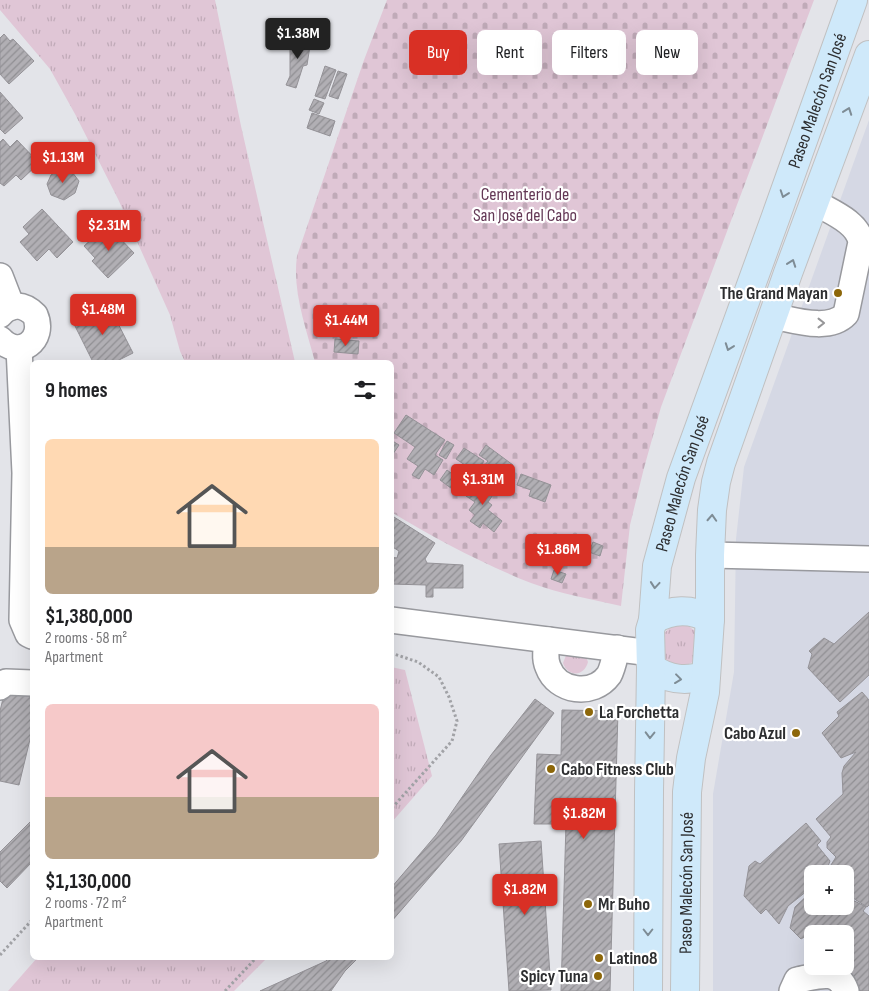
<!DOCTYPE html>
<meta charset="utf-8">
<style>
:root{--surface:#fff;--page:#f2f2f2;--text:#202124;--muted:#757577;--accent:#d93025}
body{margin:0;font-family:"Sofia Sans Condensed",sans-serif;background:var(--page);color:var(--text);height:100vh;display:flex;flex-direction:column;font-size:19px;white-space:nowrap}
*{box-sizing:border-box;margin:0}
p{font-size:16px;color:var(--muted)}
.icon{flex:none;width:28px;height:28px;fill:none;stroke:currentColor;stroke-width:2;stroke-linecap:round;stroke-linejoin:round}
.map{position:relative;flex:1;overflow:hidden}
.side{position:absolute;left:30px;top:360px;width:364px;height:600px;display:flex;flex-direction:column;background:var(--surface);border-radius:8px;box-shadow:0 5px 20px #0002}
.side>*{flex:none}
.guide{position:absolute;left:409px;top:30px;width:385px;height:45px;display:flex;gap:10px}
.controls{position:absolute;left:804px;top:865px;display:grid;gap:10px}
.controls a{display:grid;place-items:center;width:50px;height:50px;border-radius:8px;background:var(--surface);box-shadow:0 5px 20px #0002;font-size:25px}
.price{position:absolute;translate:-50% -42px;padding:0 11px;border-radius:5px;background:var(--accent);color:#fff;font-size:16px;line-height:32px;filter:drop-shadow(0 1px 2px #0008)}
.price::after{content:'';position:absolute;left:50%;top:30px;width:15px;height:11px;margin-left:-8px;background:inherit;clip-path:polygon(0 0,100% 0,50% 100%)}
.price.current{background:#222;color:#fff}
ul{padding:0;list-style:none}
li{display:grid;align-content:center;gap:10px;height:265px;padding:0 15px}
li span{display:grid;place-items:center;height:155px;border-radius:8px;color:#555}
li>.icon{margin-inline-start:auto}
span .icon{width:90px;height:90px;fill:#fffc;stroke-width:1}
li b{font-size:21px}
h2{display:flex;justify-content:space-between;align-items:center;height:60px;padding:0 15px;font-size:21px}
.tag{padding:0 18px;border-radius:8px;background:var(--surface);box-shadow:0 5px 20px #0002;font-size:18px;line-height:45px}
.tag.current{background:var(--accent);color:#fff}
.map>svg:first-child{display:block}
</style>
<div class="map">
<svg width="869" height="991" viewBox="0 0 869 991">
<defs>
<pattern id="grass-tufts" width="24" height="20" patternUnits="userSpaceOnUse" patternTransform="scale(1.25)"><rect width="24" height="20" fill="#e0c6d6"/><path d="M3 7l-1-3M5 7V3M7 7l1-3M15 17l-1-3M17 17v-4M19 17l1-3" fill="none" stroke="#c0aab8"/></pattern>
<pattern id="cemetery-stones" width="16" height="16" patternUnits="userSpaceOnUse" patternTransform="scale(1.25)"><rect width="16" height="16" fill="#e0c6d6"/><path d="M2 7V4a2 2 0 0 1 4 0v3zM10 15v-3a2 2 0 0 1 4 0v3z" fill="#c0aab8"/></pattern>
<pattern id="building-hatch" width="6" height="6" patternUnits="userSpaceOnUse" patternTransform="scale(1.25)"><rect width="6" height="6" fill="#b1afb4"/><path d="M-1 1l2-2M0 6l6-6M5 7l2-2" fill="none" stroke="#908f93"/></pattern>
</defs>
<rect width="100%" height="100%" fill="#e3e4e9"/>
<path fill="#d5d8e4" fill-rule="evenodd" d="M869,120v871h-156v-197l21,-122 2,-133 8,-72zM812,874h33v32h-33zM812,934h33v32h-33z"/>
<g fill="url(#grass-tufts)">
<path d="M0,0h215l26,126 54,236h-110l-5,-11 -10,-36 -52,-116 -43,-85 -25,-45 -50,-59z"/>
<path d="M673,625h14l11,8 -1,26c-12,10 -27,9 -35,-4v-20z"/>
<path d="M567,653l18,1 3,8c-4,15 -20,15 -25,1z"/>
<path d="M391,667l14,3 27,106 -41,47z"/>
<path d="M37,958h230l-33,33h-226z"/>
</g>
<path fill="url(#cemetery-stones)" d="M387,0h427l-153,407 -17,61 -14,57 -9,81c-30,-7 -61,-12 -90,-23 -48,-19 -95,-44 -140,-71v-150h-76c-9,-34 -23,-71 -18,-106l67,-196z"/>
<g fill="url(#building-hatch)" stroke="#949297">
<path d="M4,34l6,7 3,-2 21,22 -25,23 -9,-10v-36z"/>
<path d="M295,38l10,3 5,5 -3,19 -4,1 -7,22 -10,-3 4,-9v-31l1,-4z"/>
<path d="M325,66l11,4 -11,29 -10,-3z"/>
<path d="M338,71l9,3 -9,25 -9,-3z"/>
<path d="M0,92l23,26 -18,16 -5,-5z"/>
<path d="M314,99l10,4 -5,11 -10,-4z"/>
<path d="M312,113l23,8 -5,15 -23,-8z"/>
<path d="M3,139l7,8 7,-7 22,23 -18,17 -5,-5 -12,11 -4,-3v-41z"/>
<path d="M61,169l11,3 7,9 -4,12 -11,7 -13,-5 -4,-11 4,-9z"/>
<path d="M42,209l31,33 -16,16 -8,-9 -12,12 -17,-19 9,-8 -6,-7z"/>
<path d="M101,231l6,6 6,-6 21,22 -26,25 -16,-17 3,-3 -11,-12z"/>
<path d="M108,304l25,49 -18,9h-22l-20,-40z"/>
<path d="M335,339l24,2 -1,13 -24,-2z"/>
<path d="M406,415l39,25 -10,15 8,5 -9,15 -9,-6 -6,10 -7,-4 6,-9 -11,-7 8,-12 -21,-14z"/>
<path d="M391,440l8,5 -8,12z"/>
<path d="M447,441l7,4 -8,14 -7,-4z"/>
<path d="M486,445l27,20 -7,9 9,6 -7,10 -27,-20 7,-9 -9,-6z"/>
<path d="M464,448l20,13 -7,12 -21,-14z"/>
<path d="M447,470l8,6 5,-6 11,8 -12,16 -19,-14z"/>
<path d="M521,474l30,11 -6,17 -16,-6 2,-6 -14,-5z"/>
<path d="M478,479l17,13 -7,10 4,3 -4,5 14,11 -8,11 -11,-9 -3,5 -10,-7 5,-6 -6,-5 6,-8 -9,-6z"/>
<path d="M394,517l41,26 -10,16 2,4 36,2v23h-30v9h-7v-12l-35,-1v-27l6,1 2,-7 -8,-5v-25z"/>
<path d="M570,538l17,4 -3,9 -16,-5z"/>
<path d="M593,542l10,4 -3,10 -11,-4z"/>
<path d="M554,570l12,4 -4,9 -11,-4z"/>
<path d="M869,612v63l-29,27 -32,-34 4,-14 -3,-3 15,-13 10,6z"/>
<path d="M5,690l27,6v35l-13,54 -19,-4v-70z"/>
<path d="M862,692l7,8v205l-2,2 -22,-14v-19h-11l-5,-6 7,-11 -9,-9v-6l4,-5 -15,-18 27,-25 -1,-21 2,-7 12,-14 -15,6 -19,-25 17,-17 -2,-4z"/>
<path d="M535,699l19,14 -93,128 -70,81v-34l45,-53 55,-80z"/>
<path d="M562,710l56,1 -8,280h-49l5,-167h-32l3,-70 24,1z"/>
<path d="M32,820v42l-25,26 -7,-7v-29z"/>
<path d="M806,823l15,18 -4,4 13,16 -5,13h-13v13l-24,19 -9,18 -13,-15 -5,5 -17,-18 5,-30 6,-5 5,3z"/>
<path d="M541,841l10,149 -42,1 -10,-147z"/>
<path d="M812,891v15h33v-10l21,11 -3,4 6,5v75h-8l-23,-25h7v-32h-33v5l-4,-4 -7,4 -11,-11 5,-21z"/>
<path d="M329,958h29l-13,13 -14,20h-71l66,-30z"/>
</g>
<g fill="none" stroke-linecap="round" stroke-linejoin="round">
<defs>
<g id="minor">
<path d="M0,276l12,31"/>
<path d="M0,315c11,-13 24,-11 35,0 11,25 -16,45 -35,24"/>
<path d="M773,316c21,4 56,16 73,-2l15,-72c-3,-20 -30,-30 -47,-40"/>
<path d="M19,348l6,125 -3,147 6,14 4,2"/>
<path d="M710,555l159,4"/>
<path d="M391,620l260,33"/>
<path d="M548,640c-2,9 -4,18 0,27 9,25 45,30 61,8 4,-7 6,-19 8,-27"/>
<path d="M0,687l6,-5 26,1"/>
<path d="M792,991l5,-11c19,-3 41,-13 49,11"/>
</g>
<g id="major">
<path d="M653,620c18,-11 38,-12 57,-1"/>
<path d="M651,668c18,12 35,14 55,7"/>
<path id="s1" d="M648,991l1,-199 2,-124 -1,-38 3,-10 4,-54 24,-88 94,-259 78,-219"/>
<path id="s2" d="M685,991l2,-199 4,-34 14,-66 5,-73v-64l2,-45 4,-28 5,-19 67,-190 81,-218"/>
</g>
</defs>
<use href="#minor" stroke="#98999e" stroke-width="28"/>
<use href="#major" stroke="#c0c0c1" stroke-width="30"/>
<g stroke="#a1a2a6" stroke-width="3" stroke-dasharray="2.5 2.5" stroke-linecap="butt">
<path d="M391,653l27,9 21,15 10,20 8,24 -5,20 -61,68"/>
<path d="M0,955l32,-35"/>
<path d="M225,991l31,-33"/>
</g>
<use href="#minor" stroke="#fff" stroke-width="25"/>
<use href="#major" stroke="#cfe9fa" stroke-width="28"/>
</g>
<defs><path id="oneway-chevron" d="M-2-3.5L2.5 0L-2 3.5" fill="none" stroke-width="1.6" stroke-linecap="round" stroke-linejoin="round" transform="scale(1.25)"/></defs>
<g stroke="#7e8c95">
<use href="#oneway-chevron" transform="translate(848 111) rotate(-70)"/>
<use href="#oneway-chevron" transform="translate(784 194) rotate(109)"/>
<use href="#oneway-chevron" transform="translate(792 263) rotate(-70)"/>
<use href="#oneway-chevron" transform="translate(729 347) rotate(110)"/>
<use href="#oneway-chevron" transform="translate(712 518) rotate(-87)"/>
<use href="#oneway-chevron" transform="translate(655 585) rotate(95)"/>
<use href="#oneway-chevron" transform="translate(678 679) rotate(7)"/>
<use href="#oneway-chevron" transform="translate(650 735) rotate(91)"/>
<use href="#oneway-chevron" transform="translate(648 932) rotate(90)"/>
</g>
<use stroke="#969698" href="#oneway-chevron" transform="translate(821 323)"/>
<g fill="#8d670a" stroke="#fff" stroke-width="2">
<circle cx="838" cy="293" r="5"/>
<circle cx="589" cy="712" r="5"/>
<circle cx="796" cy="733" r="5"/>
<circle cx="551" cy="769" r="5"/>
<circle cx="588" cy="904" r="5"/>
<circle cx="599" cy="958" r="5"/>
<circle cx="598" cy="976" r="5"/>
</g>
<g text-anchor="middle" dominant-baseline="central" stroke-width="4.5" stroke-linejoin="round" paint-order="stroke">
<g font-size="18" fill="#2d2e30" stroke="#fff">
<text stroke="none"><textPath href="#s1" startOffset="918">Paseo Malecón San José</textPath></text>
<text stroke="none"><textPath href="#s1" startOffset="512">Paseo Malecón San José</textPath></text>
<text stroke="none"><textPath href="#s2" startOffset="108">Paseo Malecón San José</textPath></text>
</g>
<g font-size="18" fill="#633855" stroke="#fff">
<text x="525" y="194">Cementerio de<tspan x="525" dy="21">San José del Cabo</tspan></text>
</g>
<g font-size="18" font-weight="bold" fill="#2d2e30" stroke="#fff" text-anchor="start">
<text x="828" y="293" text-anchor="end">The Grand Mayan</text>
<text x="599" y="712">La Forchetta</text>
<text x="786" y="733" text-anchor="end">Cabo Azul</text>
<text x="561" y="769">Cabo Fitness Club</text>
<text x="598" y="904">Mr Buho</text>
<text x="609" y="958">Latino8</text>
<text x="588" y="976" text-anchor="end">Spicy Tuna</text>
</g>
</g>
</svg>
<div class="controls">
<a>+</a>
<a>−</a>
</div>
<b class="price current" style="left:298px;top:60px">$1.38M</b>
<b class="price" style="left:63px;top:184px">$1.13M</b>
<b class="price" style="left:109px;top:252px">$2.31M</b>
<b class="price" style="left:103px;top:336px">$1.48M</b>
<b class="price" style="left:346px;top:347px">$1.44M</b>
<b class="price" style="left:483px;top:506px">$1.31M</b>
<b class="price" style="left:558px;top:576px">$1.86M</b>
<b class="price" style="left:584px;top:840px">$1.82M</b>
<b class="price" style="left:525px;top:916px">$1.82M</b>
<div class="guide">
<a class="tag current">Buy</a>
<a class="tag">Rent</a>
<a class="tag">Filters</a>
<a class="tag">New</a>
</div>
<section class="side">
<h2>9 homes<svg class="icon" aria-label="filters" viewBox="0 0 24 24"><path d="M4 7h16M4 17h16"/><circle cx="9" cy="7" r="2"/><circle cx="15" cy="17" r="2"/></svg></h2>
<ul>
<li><span style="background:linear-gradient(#ffd9b3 70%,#b9a48a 0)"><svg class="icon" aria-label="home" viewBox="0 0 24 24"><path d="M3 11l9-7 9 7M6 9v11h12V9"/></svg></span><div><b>$1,380,000</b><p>2 rooms · 58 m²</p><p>Apartment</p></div></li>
<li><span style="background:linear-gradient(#f6c9c9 60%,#b9a48a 0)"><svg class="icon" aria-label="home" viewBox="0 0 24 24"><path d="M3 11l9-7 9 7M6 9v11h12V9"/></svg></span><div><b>$1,130,000</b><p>2 rooms · 72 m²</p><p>Apartment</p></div></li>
</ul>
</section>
</div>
